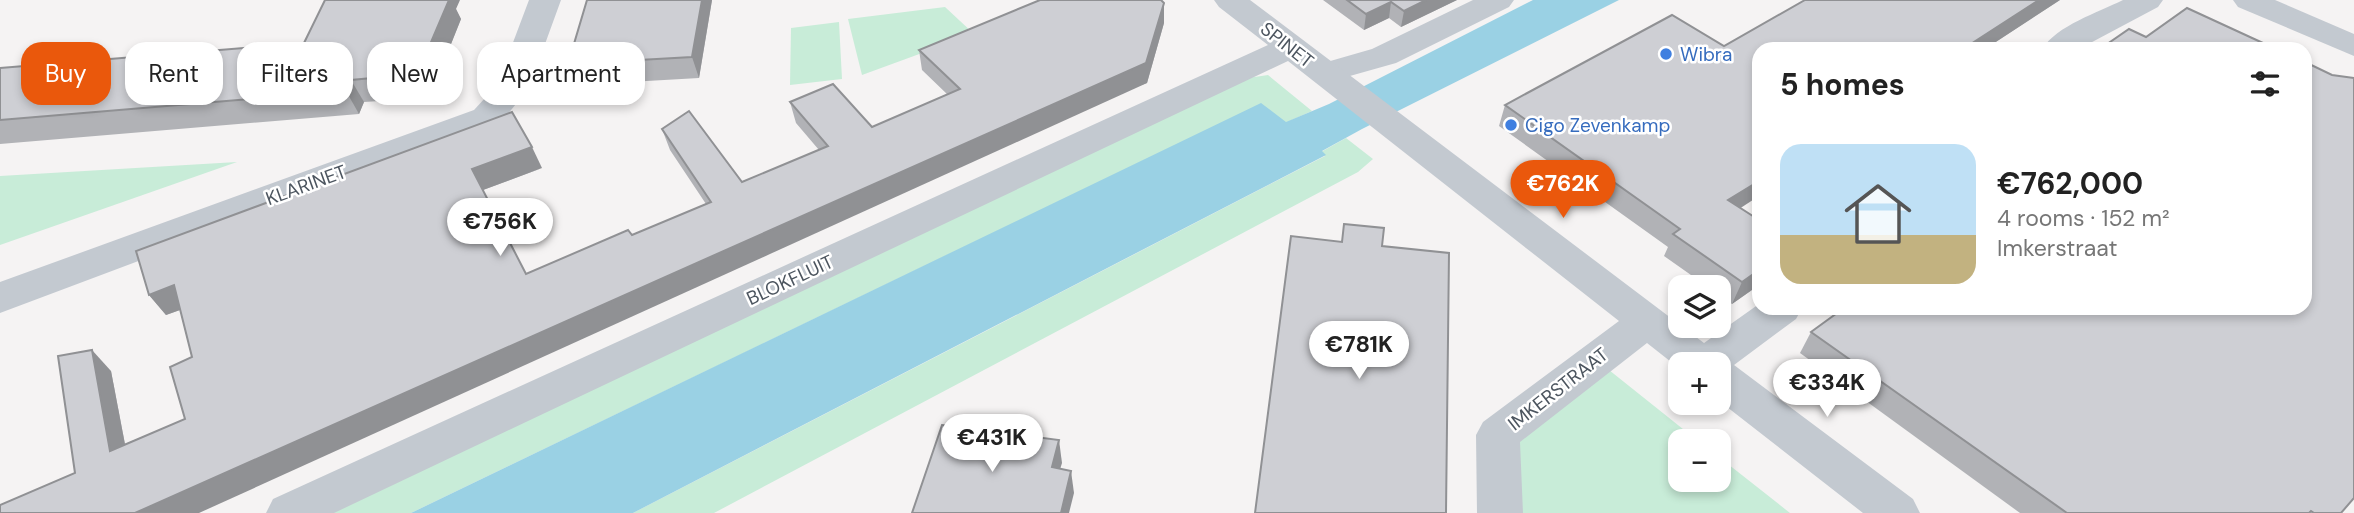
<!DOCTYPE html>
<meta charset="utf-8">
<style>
:root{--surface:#fff;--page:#f6f6f6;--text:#222;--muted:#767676;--line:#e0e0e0;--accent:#ea580c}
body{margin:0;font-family:"DM Sans",sans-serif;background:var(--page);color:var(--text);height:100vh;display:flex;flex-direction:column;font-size:26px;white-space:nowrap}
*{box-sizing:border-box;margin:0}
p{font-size:23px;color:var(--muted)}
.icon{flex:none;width:38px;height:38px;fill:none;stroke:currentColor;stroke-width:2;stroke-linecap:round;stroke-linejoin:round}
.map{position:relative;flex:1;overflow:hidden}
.drawer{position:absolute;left:1752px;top:42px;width:560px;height:273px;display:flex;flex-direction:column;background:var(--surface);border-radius:21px;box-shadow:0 4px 10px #0003}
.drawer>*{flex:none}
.hud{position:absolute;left:21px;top:42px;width:665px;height:63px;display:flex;gap:14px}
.buttons{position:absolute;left:1668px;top:275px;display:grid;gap:14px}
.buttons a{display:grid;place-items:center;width:63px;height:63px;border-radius:14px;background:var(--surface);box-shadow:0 4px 10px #0003;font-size:35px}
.price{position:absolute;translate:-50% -60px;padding:0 16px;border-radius:24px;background:#fff;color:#222;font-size:23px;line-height:46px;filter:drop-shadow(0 2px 4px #0008)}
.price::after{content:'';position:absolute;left:50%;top:42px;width:21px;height:16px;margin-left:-10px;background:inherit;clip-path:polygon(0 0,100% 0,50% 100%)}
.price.current{background:var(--accent);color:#fff}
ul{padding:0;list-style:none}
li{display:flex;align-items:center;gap:21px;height:175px;padding:0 28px}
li+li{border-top:2px solid var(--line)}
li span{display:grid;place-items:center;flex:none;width:196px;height:140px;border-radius:21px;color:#555}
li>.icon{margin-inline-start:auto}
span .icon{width:84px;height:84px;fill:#fffc;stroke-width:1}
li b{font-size:30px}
h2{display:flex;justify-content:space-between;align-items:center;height:84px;padding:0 28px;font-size:30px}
.chip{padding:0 24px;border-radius:21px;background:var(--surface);box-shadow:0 4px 10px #0003;font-size:24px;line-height:63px}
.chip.current{background:var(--accent);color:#fff}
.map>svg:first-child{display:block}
</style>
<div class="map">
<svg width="2354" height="513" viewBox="0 0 2354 513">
<rect width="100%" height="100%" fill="#f5f3f3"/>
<g fill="#c8ecd8">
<path d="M945,7l29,27 -112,41 -14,-56z"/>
<path d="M839,22l3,57 -52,6 1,-57z"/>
<path d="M1268,75l44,36 -27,12 -24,-19 -850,409h-95l925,-434z"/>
<path d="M1346,138l27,21 -15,13 -644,341h-81l692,-357 -4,-4z"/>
<path d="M237,162l-237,83v-69z"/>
<path d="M1609,370l89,71h-18v39h38l1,-23 71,56h-278l-1,-78z"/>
</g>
<path fill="#9ad1e4" d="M1533,0h86l-257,129 -40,22 4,4 -693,358h-222l850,-410 25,19 43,-18z"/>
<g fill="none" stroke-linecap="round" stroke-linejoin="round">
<path fill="#c3c9d0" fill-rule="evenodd" d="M1473,0h41l-5,7 -113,56 -71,20 -12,-3 -5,-7 5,-7 59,-17z"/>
<g fill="#c3c9d0" fill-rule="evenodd">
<path d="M529,0h32l-32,88 -31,38 -498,187v-31l474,-172 23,-25z"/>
<path d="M1214,0h36l454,343 55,-39v4h43l-6,11 -62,46 179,134 7,14h-57l-145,-113v-36h-38v5l-33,-26 -127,99 3,71h-46l-1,-78 7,-13 136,-101 -331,-260 -954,452h-68l7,-14 995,-454 -49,-38z"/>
<path d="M2123,0h40l-5,7 -79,42h-37c16,-24 55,-36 81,-49z"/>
</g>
<path fill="#c3c9d0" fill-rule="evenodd" d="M2233,0h42l79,34v22l-116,-49z"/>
</g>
<g fill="#b1b2b6">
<path d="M587,0h125l-13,78 -122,7 -9,-21z"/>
<path d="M1323,0h134l-56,27 -12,-9 -25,12z"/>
<path d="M2060,0l-75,49h-226l-19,159 19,12v65l-27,19 -14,-9v-8h-10l-44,-31 4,-9 -169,-121 6,-21 219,-59z"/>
<path d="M456,9l5,10 -20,50 -19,2 -8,18 -14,2 -4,9 -32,2 -5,12 -359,30v-76l304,-25z"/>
<path d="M1164,23l-17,60 -1072,390 36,-102 14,73 60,-25 7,-62 -12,-47 -14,5 -17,-20 393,-127 -59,22 43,84 106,-39 74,-31 -36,-54 -8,-21 80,53 77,-32 -23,-27 -6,-21 82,25 76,-32 -26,-25 -3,-20z"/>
<path d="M1811,332l530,181h-321l-220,-160z"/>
</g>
<g fill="#909194">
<path d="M442,0h18l-4,9 5,10 -20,50 -12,-22z"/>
<path d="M702,0h10l-13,78 -7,-21z"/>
<path d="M1426,0h31l-56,27 3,-16z"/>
<path d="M2039,0h21l-75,49h-22z"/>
<path d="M1391,2l-2,16 -25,12 2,-16z"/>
<path d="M1164,3v20l-17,60 -948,430h-64z"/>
<path d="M410,49l12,22 -8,18 -12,-22z"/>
<path d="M388,68l12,23 -4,9 -13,-23z"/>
<path d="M351,80l13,22 -5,12 -13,-23z"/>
<path d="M532,147l10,21 -59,22 -11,-21z"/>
<path d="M1759,181v15l-40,26 9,-22z"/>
<path d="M1759,270v15l-27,19 10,-22z"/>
<path d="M174,285l17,21 -25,9 -17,-20z"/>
<path d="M92,350l19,21 19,100 -20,-20z"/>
<path d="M1059,440l3,23 -8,26 -2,-22z"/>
<path d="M1071,471l3,22 -5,20h-8z"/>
</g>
<g fill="#cecfd4" stroke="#909194" stroke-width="2">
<path d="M325,0h124l-20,47 -19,2 -8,18 -14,1 -5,9 -32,3 -5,11 -346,29v-52l304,-25z"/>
<path d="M587,0h115l-10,57 -124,7z"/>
<path d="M1040,0h121l3,3 -18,60 -1011,450h-135v-8l75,-32 -17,-117 34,-6 18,101 75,-32 -15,-52 22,-10 -18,-72 -25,10 -13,-44 376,-139 20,35 -60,22 54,105 102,-44 4,5 79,-33 -49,-73 27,-18 53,71 86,-36 -38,-44 43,-18 39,43 88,-38 -41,-39z"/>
<path d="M1347,0h79l-22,11 -13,-9 -25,12z"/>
<path d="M1805,0h234l-76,49h-204v132l-31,19 31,20v50l-17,12 -69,-48 7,-5 -175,-124 167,-90 52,31z"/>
<path d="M2187,8l89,41h-176l29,-20 17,8z"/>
<path d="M2305,62l27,13 22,3v420l-13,15h-27l-3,-2 -2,2h-242l-256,-181 33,-24h461z"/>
<path d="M1344,224l40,4 -2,18 67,7 -3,260h-191l36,-277 51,6z"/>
<path d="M942,425l117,15 -7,27 19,4 -10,42h-149z"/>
</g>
<g fill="#3f7fe0" stroke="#fff" stroke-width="2.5">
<circle cx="1666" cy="54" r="7"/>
<circle cx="1511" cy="125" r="7"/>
</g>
<g text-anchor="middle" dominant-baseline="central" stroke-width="5" stroke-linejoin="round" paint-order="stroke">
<g font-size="19" fill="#4c555f" stroke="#fff">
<text transform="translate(1287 45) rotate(38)">SPINET</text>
<text transform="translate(306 185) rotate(-20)">KLARINET</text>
<text transform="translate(790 280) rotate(-25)">BLOKFLUIT</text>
<text transform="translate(1558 389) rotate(-38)">IMKERSTRAAT</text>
</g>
<g font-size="19" fill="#366cbe" stroke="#fff" text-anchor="start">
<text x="1680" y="54">Wibra</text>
<text x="1525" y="125">Cigo Zevenkamp</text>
</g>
</g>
</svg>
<div class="buttons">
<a><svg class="icon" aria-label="layers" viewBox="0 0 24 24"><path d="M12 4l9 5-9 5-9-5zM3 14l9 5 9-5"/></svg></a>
<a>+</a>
<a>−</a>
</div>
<b class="price current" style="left:1563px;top:220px">€762K</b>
<b class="price" style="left:500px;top:258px">€756K</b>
<b class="price" style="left:1359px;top:381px">€781K</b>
<b class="price" style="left:1827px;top:419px">€334K</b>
<b class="price" style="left:992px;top:474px">€431K</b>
<div class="hud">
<a class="chip current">Buy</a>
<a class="chip">Rent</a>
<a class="chip">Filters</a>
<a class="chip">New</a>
<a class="chip">Apartment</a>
</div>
<section class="drawer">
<h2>5 homes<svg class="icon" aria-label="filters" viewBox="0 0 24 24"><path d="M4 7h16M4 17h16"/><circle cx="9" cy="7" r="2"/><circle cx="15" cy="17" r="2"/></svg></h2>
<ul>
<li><span style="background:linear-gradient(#bfe0f5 65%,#c2b280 0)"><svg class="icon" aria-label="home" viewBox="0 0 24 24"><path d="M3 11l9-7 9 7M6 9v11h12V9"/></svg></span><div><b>€762,000</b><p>4 rooms · 152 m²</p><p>Imkerstraat</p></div></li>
</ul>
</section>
</div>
